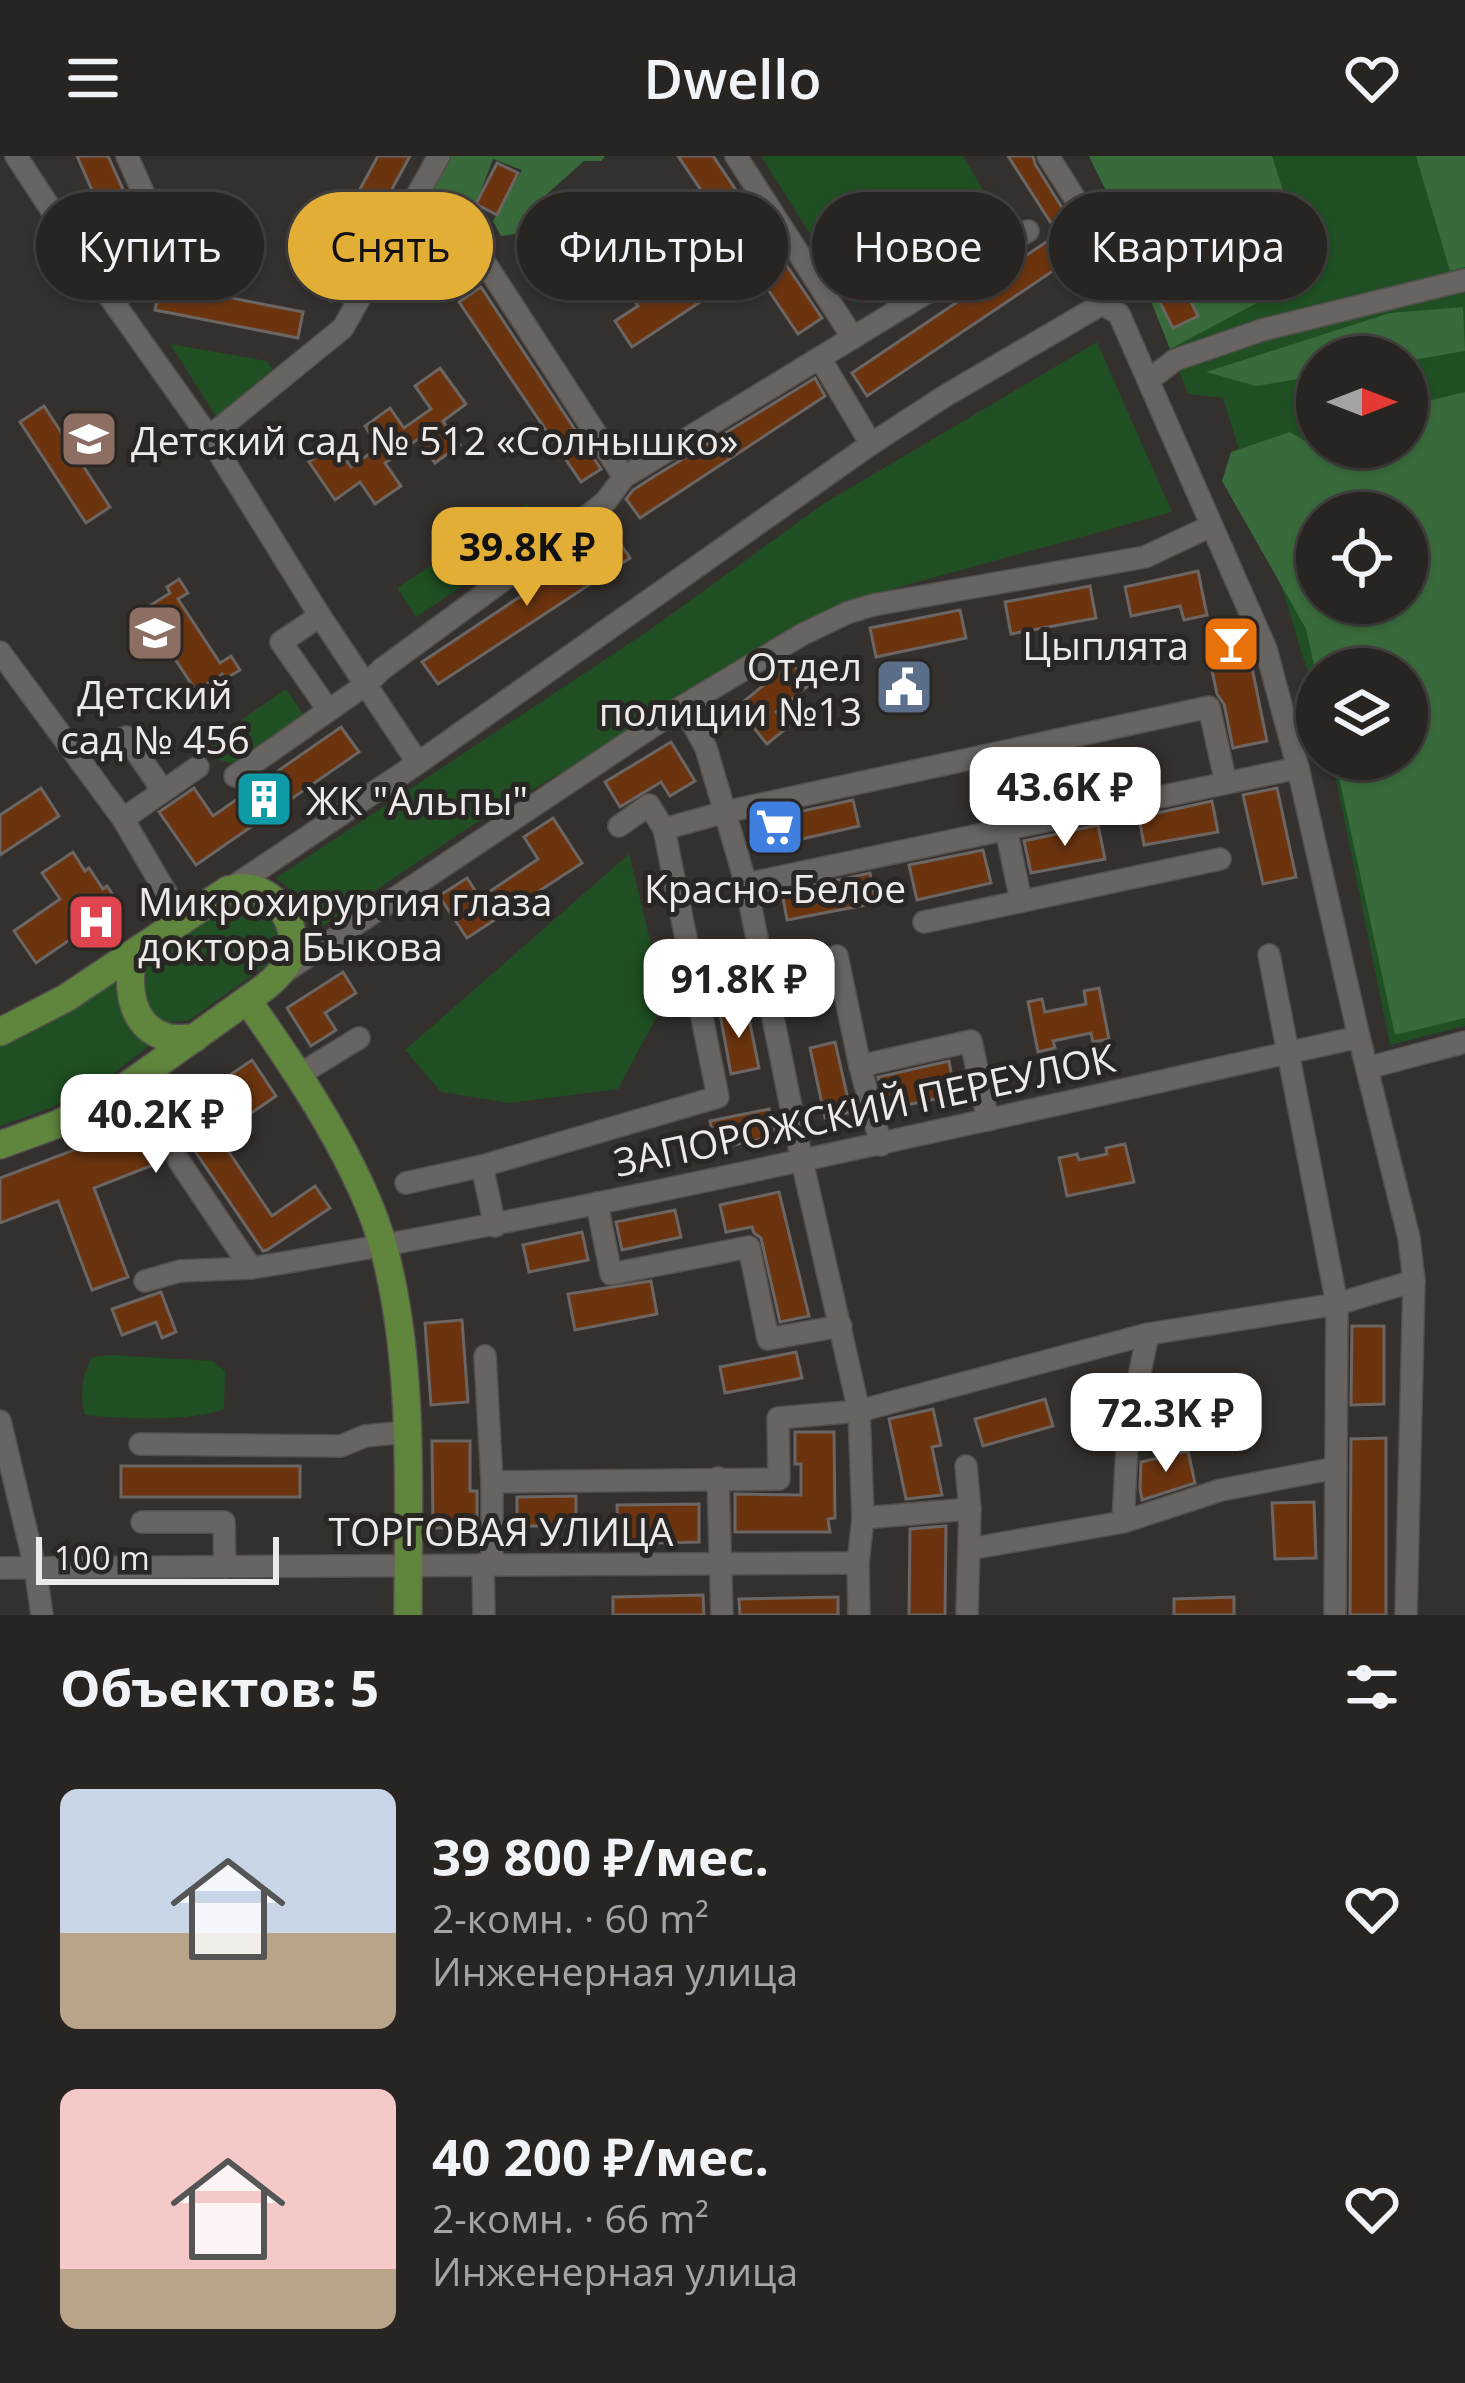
<!DOCTYPE html>
<html lang="ru">
<meta charset="utf-8">
<style>
:root{--surface:#272422;--page:#2f2c2a;--text:#f1f3f6;--muted:#a4a4a5;--line:#434140;--accent:#e3ae35}
body{margin:0;font-family:"Open Sans",sans-serif;background:var(--page);color:var(--text);height:100vh;display:flex;flex-direction:column;font-size:45px;white-space:nowrap}
*{box-sizing:border-box;margin:0}
p{font-size:39px;color:var(--muted)}
.icon{flex:none;width:66px;height:66px;fill:none;stroke:currentColor;stroke-width:2;stroke-linecap:round;stroke-linejoin:round}
.map{position:relative;height:1459px;overflow:hidden}
.panel{display:flex;flex-direction:column;background:var(--surface);flex:1}
.panel>*{flex:none}
.banner{position:absolute;left:36px;top:36px;width:1395px;height:108px;display:flex;gap:24px}
.needle{width:78px;rotate:90deg}
.controls{position:absolute;left:1296px;top:180px;display:grid;gap:24px}
.controls a{display:grid;place-items:center;width:132px;height:132px;border-radius:50%;background:var(--surface);box-shadow:0 3px 9px #0004,0 0 0 3px var(--line);font-size:60px}
.scale{position:absolute;left:36px;bottom:30px;width:243px;box-sizing:border-box;padding-left:12px;border:6px solid #edeae9;border-top:0;font-size:33px;line-height:42px;white-space:nowrap;color:#edeae9;-webkit-text-stroke:9px #2a2623;paint-order:stroke}
.price{position:absolute;translate:-50% -102px;padding:0 27px;border-radius:24px;background:#fff;color:#222;font-size:39px;line-height:78px;filter:drop-shadow(0 3px 6px #0008)}
.price::after{content:'';position:absolute;left:50%;top:72px;width:36px;height:27px;margin-left:-18px;background:inherit;clip-path:polygon(0 0,100% 0,50% 100%)}
.price.active{background:var(--accent);color:#111}
ul{padding:0;list-style:none}
li{display:flex;align-items:center;gap:36px;height:300px;padding:0 60px}
li span{display:grid;place-items:center;flex:none;width:336px;height:240px;border-radius:18px;color:#555}
li>.icon{margin-inline-start:auto}
span .icon{width:144px;height:144px;fill:#fffc;stroke-width:1}
li b{font-size:51px}
h2{display:flex;justify-content:space-between;align-items:center;height:144px;padding:0 60px;font-size:51px}
.tag{padding:0 42px;border-radius:54px;background:var(--surface);box-shadow:0 3px 9px #0004,0 0 0 3px var(--line);font-size:42px;line-height:108px}
.tag.active{background:var(--accent);color:#111}
header{display:flex;justify-content:space-between;align-items:center;height:156px;padding:0 60px;background:var(--surface);font-size:54px;font-weight:600}
.map>svg:first-child{display:block}
</style>
<header><svg class="icon" aria-label="menu" viewBox="0 0 24 24"><path d="M4 6h16M4 12h16M4 18h16"/></svg>Dwello<svg class="icon" aria-label="heart" viewBox="0 0 24 24"><path d="M12 20l-8-8c-3-5 5-10 8-4 3-6 11-1 8 4z"/></svg></header>
<div class="map">
<svg width="1465" height="1459" viewBox="0 0 1465 1459">
<rect width="100%" height="100%" fill="#34302d"/>
<g fill="#1f4f22" fill-rule="evenodd">
<path d="M761,0h202l37,62 -146,86z"/>
<path d="M1089,0h376v870l-75,19 -58,-286h75v-90h-90v33l-94,-304 -35,-4 -75,-189zM1317,201h90v90h-90zM1317,357h90v90h-90z"/>
<path d="M1097,186l75,170 -320,88 -384,228 -154,104 -8,-31 -30,-23 375,-249 172,-125z"/>
<path d="M170,188l97,17 9,13 -58,45z"/>
<path d="M527,348l17,25 -58,39 -16,-25z"/>
<path d="M445,400l19,29 -48,32 -19,-29z"/>
<path d="M286,533l20,29 -67,47 -24,-6 -10,-14z"/>
<path d="M629,698l36,147 -47,88 -109,14 -68,-11 -36,-42z"/>
<path d="M234,739h18c27,23 30,25 26,62l-90,64 -21,1 -15,-6 -16,-23 9,-34z"/>
<path d="M116,825l6,25 33,35 -47,37 -53,28 -55,20v-83z"/>
<path d="M111,1199l102,6 12,10 -1,38c-33,13 -103,10 -139,6 -6,-23 -3,-37 7,-58z"/>
</g>
<g fill="#396a3b" fill-rule="evenodd">
<path d="M450,0h155l-4,5h-17l-38,34 3,18 -28,20 -20,3 -8,-15 29,-51 -29,-11 -17,45c-22,7 -33,26 -54,36l-17,-10z"/>
<path d="M1089,0h183l38,119 -140,74 -57,-144z"/>
<path d="M1416,0h49v111l-15,4z"/>
<path d="M1463,151l2,44 -58,10v-4h-90v19l-61,10 -50,-14 184,-59z"/>
<path d="M1465,236v626l-70,17 -60,-276h72v-90h-90v9l-11,-49 -84,-148 9,-29 59,-20 24,14 3,-2v3h90v-41zM1317,357h90v90h-90z"/>
</g>
<g fill="#6b340f" stroke="#6b6663" stroke-width="3">
<path d="M77,0h31l49,109 -27,12z"/>
<path d="M378,0h32l-79,145 -25,-13z"/>
<path d="M678,0h35l109,162 -24,16z"/>
<path d="M1008,0h25l2,8 52,84 -220,148 -15,-23 206,-139z"/>
<path d="M497,7l21,10 -21,42 -21,-11z"/>
<path d="M649,71l19,28 -23,15 13,20 24,-15 18,27 -68,45 -17,-26 23,-15 -16,-23 -23,15 -16,-25z"/>
<path d="M1176,116l22,44 -25,12 -22,-43z"/>
<path d="M160,128l143,28 -5,26 -143,-28z"/>
<path d="M481,131l120,182 -20,13 -122,-180z"/>
<path d="M440,212l26,36 -23,17 17,24 -25,18 -17,-24 -33,24 16,23 -26,18 -15,-22 -25,18 -26,-38 26,-18 16,23 28,-20 -14,-21 25,-18 14,20 27,-19 -16,-23z"/>
<path d="M815,222l10,18 -185,122 -14,-19 7,-9 17,-11z"/>
<path d="M44,250l66,101 -24,16 -66,-101z"/>
<path d="M614,378l16,24 -192,126 -16,-22z"/>
<path d="M1198,415l9,44 -23,5 -4,-14 -49,10 -6,-29z"/>
<path d="M179,423l9,14 -10,6 42,64 11,-7 9,14 -15,9 -3,-5 -26,17 -53,-81 27,-17 -3,-6z"/>
<path d="M1090,430l6,32 -85,16 -6,-32z"/>
<path d="M960,454l6,28 -90,19 -6,-29z"/>
<path d="M1250,502l17,83 -34,7 -9,-44 -7,-10 -6,-28z"/>
<path d="M792,506l17,23 -33,27 12,15 -21,17 -30,-37z"/>
<path d="M341,571l18,25 -163,113 -37,-53 35,-24 19,28z"/>
<path d="M671,586l24,39 -25,15 -9,-14 -41,25 -15,-25z"/>
<path d="M1087,593l7,32 -74,17 -7,-33z"/>
<path d="M41,632l18,28 -59,39v-40z"/>
<path d="M1277,632l19,89 -33,7 -20,-89z"/>
<path d="M853,644l6,26 -92,21 -6,-27z"/>
<path d="M1212,645l6,31 -74,13 -5,-28z"/>
<path d="M553,662l29,45 -115,75 -28,-42 28,-18 13,20 58,-39 -14,-22z"/>
<path d="M1098,669l7,34 -74,14 -7,-32z"/>
<path d="M983,694l8,33 -74,17 -8,-35z"/>
<path d="M73,696l12,19 4,-3 14,21 4,-3 14,21 -9,6 7,9 -18,12 -4,-6 -15,11 -4,-5 -42,29 -22,-32 46,-32 -18,-26z"/>
<path d="M870,717l6,30 -89,17 -5,-28z"/>
<path d="M343,816l13,21 -31,20 11,17 -25,16 -24,-38z"/>
<path d="M1099,832l10,51 -16,3 -2,-9 -38,8 2,7 -17,4 -10,-50 14,-3 3,13 41,-8 -2,-13z"/>
<path d="M747,853l12,59 -28,6 -11,-60z"/>
<path d="M835,886l16,70 -26,6 -15,-70z"/>
<path d="M252,904l24,36 -58,40 54,80 43,-30 15,22 -63,42 -4,1 -75,-110 -31,13 1,9 -64,25 34,89 -36,13 -34,-89 -58,22v-45l142,-54 8,14 28,-13 -7,-10z"/>
<path d="M949,905l6,34 -68,14 -9,-32z"/>
<path d="M769,953l6,27 -59,13 -6,-28z"/>
<path d="M1125,988l9,38 -67,14 -8,-38 18,-4 2,6 28,-6 -1,-6z"/>
<path d="M779,1036l30,124 -29,6 -19,-84 -7,-5 -2,-6 -26,5 -6,-27z"/>
<path d="M675,1054l6,27 -59,13 -6,-28z"/>
<path d="M582,1076l6,28 -59,12 -6,-27z"/>
<path d="M651,1125l6,33 -82,16 -7,-36z"/>
<path d="M161,1136l15,40 -14,6 -6,-16 -34,13 -10,-26z"/>
<path d="M462,1164l6,82 -37,3 -6,-82z"/>
<path d="M1352,1170h32v78l-33,1z"/>
<path d="M796,1196l6,26 -77,15 -5,-26z"/>
<path d="M1045,1243l8,27 -70,20 -8,-27z"/>
<path d="M933,1253l8,36 -9,2 10,48 -36,4 -17,-80z"/>
<path d="M795,1276h39l1,86 -7,1 2,13h-95v-38l66,1v-31h-6z"/>
<path d="M1386,1282v177h-36l1,-176z"/>
<path d="M432,1285h38v50h7v36l-44,1z"/>
<path d="M1188,1295l7,32 -53,17 -2,-11 1,-27z"/>
<rect x="121" y="1310" width="179" height="31"/>
<path d="M576,1340v30h-59v-29z"/>
<path d="M1314,1346l2,56 -41,1 -3,-56z"/>
<path d="M699,1348v38l-81,2 -1,-39z"/>
<path d="M946,1370l-1,89h-36l1,-86z"/>
<path d="M703,1439l1,20h-91v-18z"/>
<path d="M838,1441v18h-98l-1,-16z"/>
<path d="M1234,1441v18h-60v-16z"/>
</g>
<g fill="none" stroke-linecap="round" stroke-linejoin="round">
<defs>
<g id="minor">
<path d="M16,0l76,116 117,165 111,179 98,147"/>
<path d="M127,0l45,101"/>
<path d="M736,0l117,182"/>
<path d="M1048,0l52,82 9,38 -7,28"/>
<path d="M386,94l40,20 61,-4 137,211"/>
<path d="M1102,148l17,10 147,335 32,119 61,269 50,201 5,43 -8,334"/>
<path d="M820,202l51,86"/>
<path d="M1150,223l25,-19 87,-30 203,-50"/>
<path d="M209,281l134,-109 96,-172"/>
<path d="M320,460l-39,26 41,59"/>
<path d="M0,496l123,167 48,82 13,16"/>
<path d="M683,550l23,42 40,136 56,277 57,250 4,107 -5,45 1,52"/>
<path d="M126,581l37,54"/>
<path d="M235,620l133,-93 14,-14 176,-129 48,-39 18,-24 404,-246"/>
<path d="M123,663l75,-52"/>
<path d="M619,670l30,-21 15,24"/>
<path d="M1006,673l15,72"/>
<path d="M746,728l552,-116"/>
<path d="M228,734l190,-127 453,-319 74,-48 157,-92"/>
<path d="M924,766l296,-63"/>
<path d="M1269,799l68,349 -2,311"/>
<path d="M837,800l23,110 111,-25 17,79"/>
<path d="M280,819l403,-269 120,-72 44,-21 26,-8 272,-48 66,-31"/>
<path d="M860,910l21,79"/>
<path d="M1367,912l98,-26"/>
<path d="M297,920l62,-38"/>
<path d="M179,1005l72,107c127,-20 251,-45 377,-71 244,-50 487,-106 731,-160"/>
<path d="M482,1010l13,60"/>
<path d="M406,1027l76,-17 236,-69 -54,-268 61,-17 484,-105 17,76"/>
<path d="M597,1047l14,71 138,-27 19,92 73,-13"/>
<path d="M145,1125l35,-10 71,-3"/>
<path d="M485,1200l7,126v82"/>
<path d="M0,1265l35,146 7,48"/>
<path d="M140,1288l201,2 24,-10 41,-4"/>
<path d="M966,1310l4,43 -3,106"/>
<path d="M718,1322l4,137"/>
<path d="M492,1326l287,-3 -1,-61 81,-7 289,-77 189,-30 77,-23"/>
<path d="M863,1362l107,-9"/>
<path d="M142,1366h82l1,45"/>
<path d="M1123,1366l5,-94 20,-94"/>
<path d="M969,1393l154,-27 98,-32 115,-22"/>
<path d="M483,1408l1,51"/>
<path d="M0,1412l858,-5"/>
</g>
<g id="major">
<path d="M133,798c-6,31 -4,72 33,83 9,3 20,1 29,1"/>
<path d="M247,844c49,69 115,167 137,249 31,117 24,245 24,366"/>
<path d="M0,876l66,-34 162,-108c9,-2 19,-4 28,0 27,8 45,44 33,70 -6,12 -15,20 -25,28l-146,104 -60,32 -58,21"/>
</g>
</defs>
<use href="#minor" stroke="#524f4d" stroke-width="24"/>
<use href="#major" stroke="#524f4d" stroke-width="30"/>
<use href="#minor" stroke="#686461" stroke-width="21"/>
<use href="#major" stroke="#60863e" stroke-width="27"/>
</g>
<defs>
<symbol id="school-square" viewBox="-11 -11 22 22"><rect x="-9" y="-9" width="18" height="18" rx="4" fill="#8d6e63" stroke="#2a2623"/><path d="M0-5L7-2L0 1L-7-2ZM-4 1L0 2.5L4 1V4Q0 6-4 4Z" fill="#fff"/></symbol>
<symbol id="bar-square" viewBox="-11 -11 22 22"><rect x="-9" y="-9" width="18" height="18" rx="4" fill="#e8710a" stroke="#2a2623"/><path d="M-6-5H6L.8 .8V4.5H3.5V6h-7V4.5H-.8V.8Z" fill="#fff"/></symbol>
<symbol id="civic-square" viewBox="-11 -11 22 22"><rect x="-9" y="-9" width="18" height="18" rx="4" fill="#5c6f8a" stroke="#2a2623"/><path d="M-.6-6.5H3V-4.5H.6V-3L4-1V1h2V6H-6V1h2V-1L-.6-3ZM-1.2 2.5V6h2.4V2.5Z" fill="#fff"/></symbol>
<symbol id="building-square" viewBox="-11 -11 22 22"><rect x="-9" y="-9" width="18" height="18" rx="4" fill="#0f9aa8" stroke="#2a2623"/><path d="M-4-6H4V6H1V3H-1V6H-4ZM-2.5-4.3h1.7v1.8h-1.7ZM.8-4.3h1.7v1.8H.8ZM-2.5-1h1.7V.8h-1.7ZM.8-1h1.7V.8H.8Z" fill="#fff"/></symbol>
<symbol id="supermarket-square" viewBox="-11 -11 22 22"><rect x="-9" y="-9" width="18" height="18" rx="4" fill="#3f7fe0" stroke="#2a2623"/><path d="M-6-5.5h2.5l.6 2H6L4.5 2H-2.5L-4.4-4H-6ZM-1.5 3.2a1.3 1.3 0 1 0 .1 0ZM3 3.2a1.3 1.3 0 1 0 .1 0Z" fill="#fff"/></symbol>
<symbol id="hospital-square" viewBox="-11 -11 22 22"><rect x="-9" y="-9" width="18" height="18" rx="4" fill="#e0444e" stroke="#2a2623"/><path d="M-5-5h3v3.5h4V-5h3V5h-3V1.5h-4V5h-3Z" fill="#fff"/></symbol>
</defs>
<g fill-rule="evenodd">
<use href="#school-square" x="56" y="250" width="66" height="66"/>
<use href="#school-square" x="122" y="444" width="66" height="66"/>
<use href="#bar-square" x="1198" y="455" width="66" height="66"/>
<use href="#civic-square" x="871" y="498" width="66" height="66"/>
<use href="#building-square" x="231" y="610" width="66" height="66"/>
<use href="#supermarket-square" x="742" y="638" width="66" height="66"/>
<use href="#hospital-square" x="63" y="733" width="66" height="66"/>
</g>
<g text-anchor="middle" dominant-baseline="central" stroke-width="10" stroke-linejoin="round" paint-order="stroke">
<g font-size="39" fill="#edeae9" stroke="#2a2623" text-anchor="start">
<text x="131" y="283">Детский сад № 512 «Солнышко»</text>
<text x="1189" y="488" text-anchor="end">Цыплята</text>
<text x="862" y="509" text-anchor="end">Отдел<tspan x="862" dy="45">полиции №13</tspan></text>
<text x="155" y="537" text-anchor="middle">Детский<tspan x="155" dy="45">сад № 456</tspan></text>
<text x="306" y="643">ЖК "Альпы"</text>
<text x="775" y="731" text-anchor="middle">Красно-Белое</text>
<text x="138" y="744">Микрохирургия глаза<tspan x="138" dy="45">доктора Быкова</tspan></text>
</g>
<g font-size="39" fill="#edeae9" stroke="#2a2623">
<text transform="translate(864 953) rotate(-12)">ЗАПОРОЖСКИЙ ПЕРЕУЛОК</text>
<text x="501" y="1374">ТОРГОВАЯ УЛИЦА</text>
</g>
</g>
</svg>
<div class="controls">
<a><svg class="needle" viewBox="-14 -14 28 28"><path d="M0-13l5 13h-10z" fill="#e53935"/><path d="M0 13l5-13h-10z" fill="#a4a4a5"/></svg></a>
<a><svg class="icon" aria-label="locate" viewBox="0 0 24 24"><circle cx="12" cy="12" r="6"/><path d="M12 2v4M12 18v4M2 12h4M18 12h4"/></svg></a>
<a><svg class="icon" aria-label="layers" viewBox="0 0 24 24"><path d="M12 4l9 5-9 5-9-5zM3 14l9 5 9-5"/></svg></a>
</div>
<div class="scale">100 m</div>
<b class="price active" style="left:527px;top:453px">39.8K ₽</b>
<b class="price" style="left:1065px;top:693px">43.6K ₽</b>
<b class="price" style="left:739px;top:885px">91.8K ₽</b>
<b class="price" style="left:156px;top:1020px">40.2K ₽</b>
<b class="price" style="left:1166px;top:1319px">72.3K ₽</b>
<div class="banner">
<a class="tag">Купить</a>
<a class="tag active">Снять</a>
<a class="tag">Фильтры</a>
<a class="tag">Новое</a>
<a class="tag">Квартира</a>
</div>
</div>
<section class="panel">
<h2>Объектов: 5<svg class="icon" aria-label="filters" viewBox="0 0 24 24"><path d="M4 7h16M4 17h16"/><circle cx="9" cy="7" r="2"/><circle cx="15" cy="17" r="2"/></svg></h2>
<ul>
<li><span style="background:linear-gradient(#c9d6e8 60%,#b9a48a 0)"><svg class="icon" aria-label="home" viewBox="0 0 24 24"><path d="M3 11l9-7 9 7M6 9v11h12V9"/></svg></span><div><b>39 800 ₽/мес.</b><p>2-комн. · 60 m²</p><p>Инженерная улица</p></div><svg class="icon" aria-label="heart" viewBox="0 0 24 24"><path d="M12 20l-8-8c-3-5 5-10 8-4 3-6 11-1 8 4z"/></svg></li>
<li><span style="background:linear-gradient(#f6c9c9 75%,#b9a48a 0)"><svg class="icon" aria-label="home" viewBox="0 0 24 24"><path d="M3 11l9-7 9 7M6 9v11h12V9"/></svg></span><div><b>40 200 ₽/мес.</b><p>2-комн. · 66 m²</p><p>Инженерная улица</p></div><svg class="icon" aria-label="heart" viewBox="0 0 24 24"><path d="M12 20l-8-8c-3-5 5-10 8-4 3-6 11-1 8 4z"/></svg></li>
</ul>
</section>
